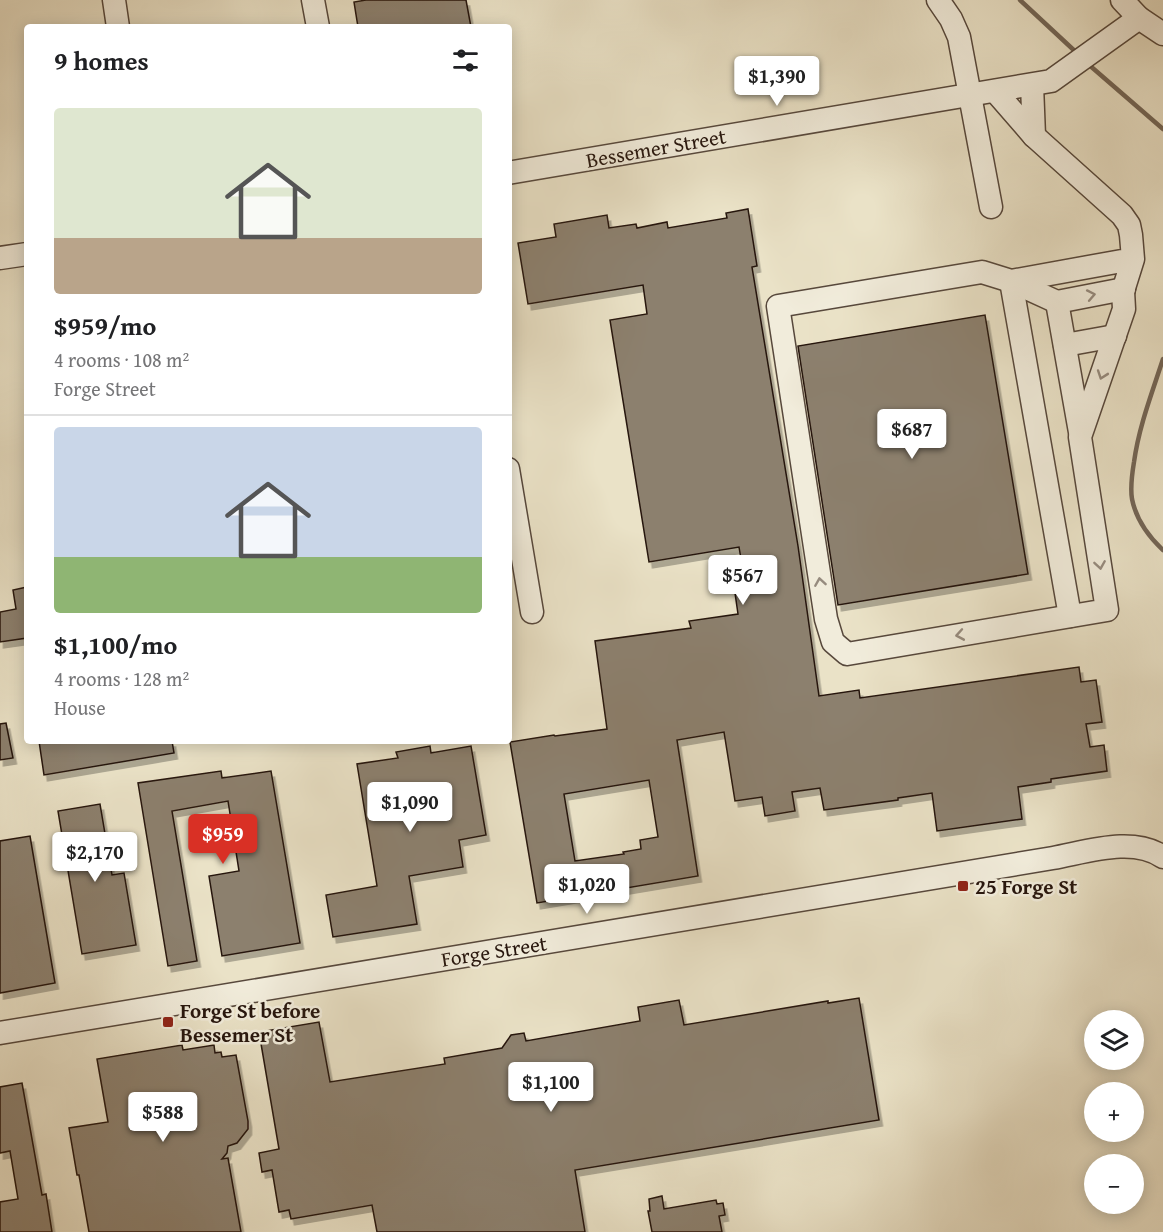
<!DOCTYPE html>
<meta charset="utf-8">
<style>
:root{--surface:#fff;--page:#f6f6f6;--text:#202124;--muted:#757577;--line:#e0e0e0;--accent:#d93025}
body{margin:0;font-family:"Gentium Book Plus",serif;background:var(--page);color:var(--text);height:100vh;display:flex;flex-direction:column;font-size:22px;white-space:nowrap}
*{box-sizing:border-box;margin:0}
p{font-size:20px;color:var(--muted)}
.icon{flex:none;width:33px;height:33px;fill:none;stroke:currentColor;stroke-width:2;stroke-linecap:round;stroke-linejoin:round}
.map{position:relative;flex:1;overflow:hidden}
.panel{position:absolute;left:24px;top:24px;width:488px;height:720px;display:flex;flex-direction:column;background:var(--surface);border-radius:6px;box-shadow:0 3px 15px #0003}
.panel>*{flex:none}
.fabs{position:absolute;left:1084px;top:1010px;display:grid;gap:12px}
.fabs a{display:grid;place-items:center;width:60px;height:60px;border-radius:50%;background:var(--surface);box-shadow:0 3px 15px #0003;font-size:30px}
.price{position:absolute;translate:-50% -51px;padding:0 14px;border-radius:6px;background:#fff;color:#222;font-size:20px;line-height:39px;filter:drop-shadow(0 2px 3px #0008)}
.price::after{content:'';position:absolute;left:50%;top:36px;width:18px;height:14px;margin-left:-9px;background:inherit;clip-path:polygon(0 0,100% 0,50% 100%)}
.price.active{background:var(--accent);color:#fff}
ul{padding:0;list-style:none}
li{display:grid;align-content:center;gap:12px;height:318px;padding:0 30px}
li+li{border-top:2px solid var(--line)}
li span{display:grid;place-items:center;height:186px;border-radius:6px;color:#555}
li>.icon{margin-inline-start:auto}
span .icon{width:108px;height:108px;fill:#fffc;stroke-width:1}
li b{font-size:26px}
h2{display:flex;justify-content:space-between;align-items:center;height:72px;padding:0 30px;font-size:26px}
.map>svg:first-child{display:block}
</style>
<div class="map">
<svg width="1163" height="1232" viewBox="0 0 1163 1232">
<defs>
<filter id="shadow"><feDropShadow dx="3.5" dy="6" stdDeviation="0" flood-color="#0004"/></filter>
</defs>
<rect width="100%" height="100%" fill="#eae2c7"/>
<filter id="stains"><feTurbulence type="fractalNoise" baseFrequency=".00333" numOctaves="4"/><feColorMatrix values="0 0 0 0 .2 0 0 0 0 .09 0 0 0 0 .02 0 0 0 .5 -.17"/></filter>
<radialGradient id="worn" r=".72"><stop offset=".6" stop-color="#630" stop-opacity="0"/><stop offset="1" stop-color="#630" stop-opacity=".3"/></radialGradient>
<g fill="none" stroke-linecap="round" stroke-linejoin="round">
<g stroke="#736657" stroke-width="4.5">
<path d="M1020,0l58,54"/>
<path d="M1088,64l75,65"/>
<path d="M1163,359c-11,34 -24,67 -29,103 -2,12 -4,25 -2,37 4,20 16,37 31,51"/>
</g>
</g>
<g fill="#8c806e" stroke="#26150d" stroke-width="1.5" fill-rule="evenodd" filter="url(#shadow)">
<path d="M366,0h100l5,27h-113l-4,-25z"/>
<path d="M748,209l9,57 -5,1 46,279 21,150 40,-6 1,8 219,-31 2,15 15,-2 6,42 -16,2 4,23 14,-2 3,26 -56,8v3l-33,5 4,32 -85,12 -5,-38 -34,5v2l-74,10 -4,-22 -28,4 3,19 -30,5 -3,-19 -27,4 -11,-69 -47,8 21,136 -161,27 -27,-161 44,-7 1,1 52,-7 -12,-88 96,-13 -2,-7 49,-7 -6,-42 11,-1 -4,-24 -90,15 -39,-242 37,-6 -4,-29 -115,19 -10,-61 38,-6 -2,-13 53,-9 2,13 27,-4 1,4 30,-6 1,6 59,-10 -1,-5zM649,780l9,57 -18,3 1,9 -18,3 1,2 -49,7 -11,-67z"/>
<path d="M985,315l43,259 -190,31 -40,-259z"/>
<path d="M27,587v51l-27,4v-30l16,-3 -3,-19z"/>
<path d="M6,723l7,35 -13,2v-36z"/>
<path d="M39,741h133l2,12 -130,22z"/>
<path d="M430,746l1,7 40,-7 15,89 -27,5 4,27 -54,9 8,48 -84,13 -7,-42 51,-9 -20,-122 41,-6 -2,-6z"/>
<path d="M221,771l1,7 49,-7 29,172 -78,13 -13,-80 30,-5 -11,-70 -56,10 25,150 -29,5 -30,-183z"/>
<path d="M100,804l12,71 12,-2 12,72 -54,9 -24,-143z"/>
<path d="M30,836l25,147 -55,10v-152z"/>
<path d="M859,998l20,122 -304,50 10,62h-208l-5,-27 -81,14 -2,-9 -10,2 -7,-42 -10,2 -3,-19 20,-4 -20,-117 60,-10 11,60 115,-18 -1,-6 58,-10 9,-13 13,-2 2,8 114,-20 -2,-14 41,-7 5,25 144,-24v2z"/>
<path d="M182,1045l1,5 31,-5 1,8 6,-1 1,5 14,-2 12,66v8l-11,14 -9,3 -1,7 -5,6 6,-1 13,74h-152l-10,-57h-2l-8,-47 39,-6 -11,-63z"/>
<path d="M22,1083l20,112 4,-1 6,38h-52v-30l18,-3 -8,-48 -10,2v-66z"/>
<path d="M662,1196l2,13 52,-9 1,4 6,-1 2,12 -6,1 3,16h-70l-4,-21h2l-1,-12z"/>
</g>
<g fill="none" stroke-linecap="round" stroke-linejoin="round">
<defs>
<g id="minor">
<path d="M114,0l4,27"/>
<path d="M313,0l5,27"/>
<path d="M938,0l13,19 8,18 32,170"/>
<path d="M1122,0l17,18"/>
<path d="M1032,85l2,51"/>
<path d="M995,91l39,45 88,79 7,10 2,10 2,24 -10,32 1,18 -44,128 27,173 -260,44 -14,-12 -7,-23 -48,-313 204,-34 29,9 122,-22"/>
<path d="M508,173l543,-92 88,-63 24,16"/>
<path d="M0,258l27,-4"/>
<path d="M1011,281l59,335"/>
<path d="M1011,281l46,21 67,-13"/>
<path d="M1057,302l23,130"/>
<path d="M1065,345l50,-9"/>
<path d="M508,469l24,143"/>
<path d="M0,1033l1053,-175c34,-6 80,-22 110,-1"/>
</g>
</defs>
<use href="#minor" stroke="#57483c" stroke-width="25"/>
<use href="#minor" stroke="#f1ecdb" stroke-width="22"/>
</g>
<defs><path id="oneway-chevron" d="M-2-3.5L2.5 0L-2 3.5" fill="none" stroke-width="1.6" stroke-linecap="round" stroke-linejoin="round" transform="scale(1.5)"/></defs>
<g stroke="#968b7e">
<use href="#oneway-chevron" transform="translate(1091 295) rotate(-11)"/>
<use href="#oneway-chevron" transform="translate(1102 375) rotate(109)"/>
<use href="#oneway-chevron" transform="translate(1100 565) rotate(81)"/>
<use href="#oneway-chevron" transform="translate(820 582) rotate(-99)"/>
<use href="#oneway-chevron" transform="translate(960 635) rotate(170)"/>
</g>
<g fill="#8f2418" stroke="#f1ecdb" stroke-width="2">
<rect x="957" y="880" width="12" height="12" rx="3"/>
<rect x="162" y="1016" width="12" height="12" rx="3"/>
</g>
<g text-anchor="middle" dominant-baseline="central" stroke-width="5" stroke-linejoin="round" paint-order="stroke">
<g font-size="21" fill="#26150d" stroke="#f1ecdb">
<text transform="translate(656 148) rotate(-10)">Bessemer Street</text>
<text transform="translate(494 951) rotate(-9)">Forge Street</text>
</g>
<g font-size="21" font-weight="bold" fill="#26150d" stroke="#f1ecdb" text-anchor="start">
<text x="975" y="886">25 Forge St</text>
<text x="180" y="1010">Forge St before<tspan x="180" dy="24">Bessemer St</tspan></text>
</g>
</g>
<rect width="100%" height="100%" filter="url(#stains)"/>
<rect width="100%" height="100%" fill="url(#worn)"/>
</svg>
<div class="fabs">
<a><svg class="icon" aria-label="layers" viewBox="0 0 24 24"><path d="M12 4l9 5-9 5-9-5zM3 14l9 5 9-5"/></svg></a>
<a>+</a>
<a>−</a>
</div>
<b class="price" style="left:777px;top:107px">$1,390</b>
<b class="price" style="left:912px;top:460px">$687</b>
<b class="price" style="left:743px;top:606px">$567</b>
<b class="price" style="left:410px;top:833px">$1,090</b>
<b class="price active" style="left:223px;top:865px">$959</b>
<b class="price" style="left:95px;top:883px">$2,170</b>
<b class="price" style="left:587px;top:915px">$1,020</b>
<b class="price" style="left:551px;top:1113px">$1,100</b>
<b class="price" style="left:163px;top:1143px">$588</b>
<section class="panel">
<h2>9 homes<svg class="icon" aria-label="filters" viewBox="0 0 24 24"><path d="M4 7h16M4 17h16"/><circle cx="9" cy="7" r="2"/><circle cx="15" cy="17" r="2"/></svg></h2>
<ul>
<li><span style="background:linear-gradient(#dfe7d0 70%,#b9a48a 0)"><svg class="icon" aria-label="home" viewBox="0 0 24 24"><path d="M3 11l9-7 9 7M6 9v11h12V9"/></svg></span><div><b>$959/mo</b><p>4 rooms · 108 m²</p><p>Forge Street</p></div></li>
<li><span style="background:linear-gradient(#c9d6e8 70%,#8fb573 0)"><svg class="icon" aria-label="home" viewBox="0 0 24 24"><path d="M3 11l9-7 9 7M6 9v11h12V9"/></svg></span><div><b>$1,100/mo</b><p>4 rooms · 128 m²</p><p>House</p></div></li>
</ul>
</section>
</div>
